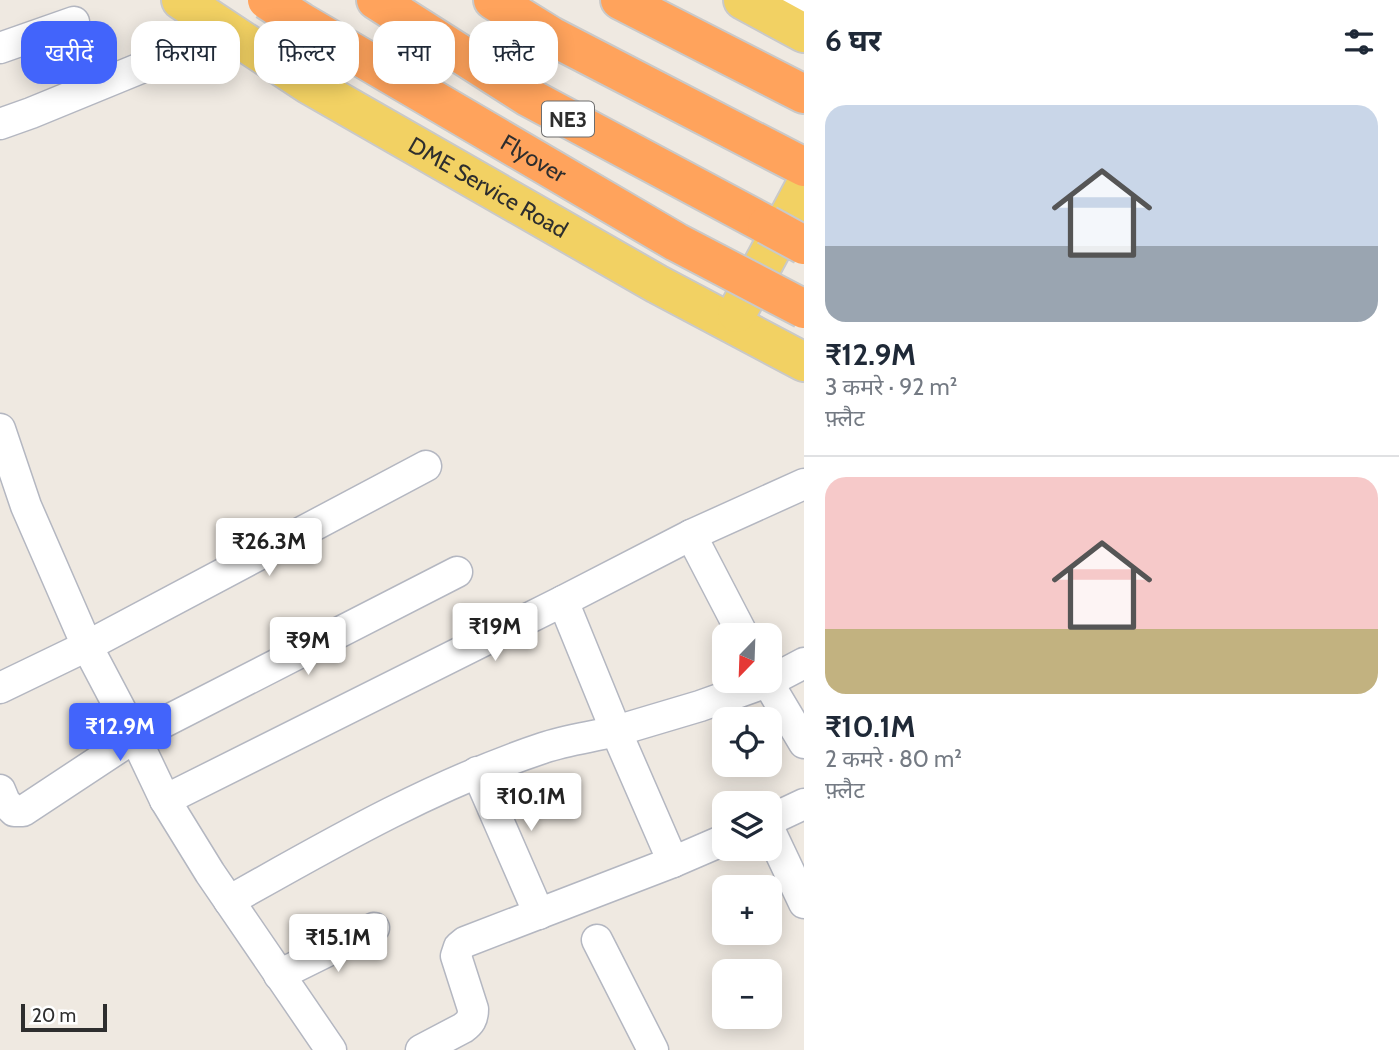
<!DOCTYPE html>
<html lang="hi">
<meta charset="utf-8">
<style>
:root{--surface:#fff;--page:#f2f2f3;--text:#1f2937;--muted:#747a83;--line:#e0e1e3;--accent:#4264fb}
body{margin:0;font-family:Cabin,"Noto Sans Devanagari",sans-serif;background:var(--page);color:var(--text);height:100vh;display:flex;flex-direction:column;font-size:26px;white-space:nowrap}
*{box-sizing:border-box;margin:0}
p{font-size:23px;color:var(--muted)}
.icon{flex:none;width:38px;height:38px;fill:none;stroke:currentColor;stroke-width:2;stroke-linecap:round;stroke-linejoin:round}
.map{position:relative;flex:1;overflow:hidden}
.panel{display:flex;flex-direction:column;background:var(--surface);width:595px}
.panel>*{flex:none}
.top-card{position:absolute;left:21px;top:21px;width:665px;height:63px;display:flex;gap:14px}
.needle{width:46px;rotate:203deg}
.fabs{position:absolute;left:712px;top:623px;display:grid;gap:14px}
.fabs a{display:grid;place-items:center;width:70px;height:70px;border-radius:14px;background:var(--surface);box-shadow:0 4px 18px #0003;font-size:35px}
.scale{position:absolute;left:21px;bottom:18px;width:86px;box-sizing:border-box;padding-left:7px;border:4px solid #2e2e2e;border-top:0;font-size:19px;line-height:24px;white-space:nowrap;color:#2e2e2e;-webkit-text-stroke:5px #fff;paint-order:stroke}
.price{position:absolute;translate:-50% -60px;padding:0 16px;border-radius:7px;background:#fff;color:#222;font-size:23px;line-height:46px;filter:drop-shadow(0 2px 4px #0008)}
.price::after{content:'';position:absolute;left:50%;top:42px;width:21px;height:16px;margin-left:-10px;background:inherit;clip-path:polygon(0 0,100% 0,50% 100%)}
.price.current{background:var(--accent);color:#fff}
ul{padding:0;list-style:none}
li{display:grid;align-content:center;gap:14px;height:371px;padding:0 21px}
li+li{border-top:2px solid var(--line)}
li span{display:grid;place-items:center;height:217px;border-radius:21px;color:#555}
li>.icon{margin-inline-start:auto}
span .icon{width:126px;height:126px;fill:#fffc;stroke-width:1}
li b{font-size:30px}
h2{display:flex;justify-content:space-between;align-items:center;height:84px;padding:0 21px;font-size:30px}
.pill{padding:0 24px;border-radius:21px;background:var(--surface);box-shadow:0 4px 18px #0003;font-size:24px;line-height:63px}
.pill.current{background:var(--accent);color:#fff}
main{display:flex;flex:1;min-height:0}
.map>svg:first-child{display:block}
</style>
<main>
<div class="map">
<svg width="804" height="1050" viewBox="0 0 804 1050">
<rect width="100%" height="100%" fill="#efe9e1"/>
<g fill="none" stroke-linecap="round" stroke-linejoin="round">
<defs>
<g id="minor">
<path d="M789,0l15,8"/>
<path d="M0,48l74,-26"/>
<path d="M0,124l31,-11 122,-50"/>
<path d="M0,429l26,77 61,140 48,91 30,63 45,73 121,177"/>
<path d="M691,535l52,100"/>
<path d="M767,681l37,62"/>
<path d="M770,681l34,-18"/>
<path d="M0,688l87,-42 339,-180"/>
<path d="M477,772l62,142"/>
<path d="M0,790l5,12 9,9h9l112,-74 322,-165"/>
<path d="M165,800l398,-199 128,-66 113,-51"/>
<path d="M770,820l34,-16"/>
<path d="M770,831l34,72"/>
<path d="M673,862l-57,-131 84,-25 70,-25"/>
<path d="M229,901c101,-57 203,-116 314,-153 23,-8 49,-11 73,-17l-53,-130"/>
<path d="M597,940l56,110"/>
<path d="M279,975l95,-47"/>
<path d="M421,1050l42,-22c7,-5 10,-9 10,-19l-17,-53 3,-9 6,-5 208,-80 51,-22"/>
</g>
<g id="major">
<path id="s1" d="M181,0l127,84 349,200 147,78"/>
<path d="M743,0l61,33"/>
<path d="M737,313l67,-125"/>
</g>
<g id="highway">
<path d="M376,0l152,97 239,128"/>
<path d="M493,0l58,36 253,131"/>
<path d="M620,0l184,94"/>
</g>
</defs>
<use href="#minor" stroke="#b4b7c1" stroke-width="33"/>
<use href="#major" stroke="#c9c9c9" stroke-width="42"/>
<use href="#highway" stroke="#c9c9c9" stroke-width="42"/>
<use href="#minor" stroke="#fff" stroke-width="30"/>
<use href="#major" stroke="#f2d163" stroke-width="38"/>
<use href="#highway" stroke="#ffa35c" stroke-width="38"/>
<defs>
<g id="highway-bridge">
<path id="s2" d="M267,0l34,22 375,220 128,67"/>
<path d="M767,225l37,20"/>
</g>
</defs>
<use href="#highway-bridge" stroke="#c9c9c9" stroke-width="42" stroke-linecap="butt"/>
<use href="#highway-bridge" stroke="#ffa35c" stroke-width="38"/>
</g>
<g text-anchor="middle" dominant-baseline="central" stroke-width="7" stroke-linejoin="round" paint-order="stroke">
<rect fill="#fff" stroke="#6d6d6d" stroke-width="2" x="542" y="101.5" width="52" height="35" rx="5"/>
<g font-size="21" font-weight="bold" fill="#2e2e2e">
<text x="568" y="119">NE3</text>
</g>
<g font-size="23" fill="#2e2e2e" stroke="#fff">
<text stroke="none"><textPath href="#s2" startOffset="310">Flyover</textPath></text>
<text stroke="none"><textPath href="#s1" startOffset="360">DME Service Road</textPath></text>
</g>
</g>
</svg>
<div class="fabs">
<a><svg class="needle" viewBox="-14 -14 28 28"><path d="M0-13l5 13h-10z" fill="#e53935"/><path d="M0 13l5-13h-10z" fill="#747a83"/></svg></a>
<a><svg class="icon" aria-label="locate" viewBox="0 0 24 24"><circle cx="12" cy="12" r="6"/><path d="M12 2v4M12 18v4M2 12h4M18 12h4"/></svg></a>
<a><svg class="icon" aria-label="layers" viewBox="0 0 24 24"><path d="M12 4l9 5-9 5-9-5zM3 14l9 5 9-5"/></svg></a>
<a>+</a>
<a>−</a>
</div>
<div class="scale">20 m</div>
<b class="price" style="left:269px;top:578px">₹26.3M</b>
<b class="price" style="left:495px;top:663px">₹19M</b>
<b class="price" style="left:308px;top:677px">₹9M</b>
<b class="price current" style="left:120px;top:763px">₹12.9M</b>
<b class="price" style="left:531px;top:833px">₹10.1M</b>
<b class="price" style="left:338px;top:974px">₹15.1M</b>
<div class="top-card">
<a class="pill current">खरीदें</a>
<a class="pill">किराया</a>
<a class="pill">फ़िल्टर</a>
<a class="pill">नया</a>
<a class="pill">फ़्लैट</a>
</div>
</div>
<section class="panel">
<h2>6 घर<svg class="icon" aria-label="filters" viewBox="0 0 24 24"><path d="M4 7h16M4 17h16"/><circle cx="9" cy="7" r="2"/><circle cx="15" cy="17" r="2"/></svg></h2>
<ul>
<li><span style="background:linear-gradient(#c9d6e8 65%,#9aa5b1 0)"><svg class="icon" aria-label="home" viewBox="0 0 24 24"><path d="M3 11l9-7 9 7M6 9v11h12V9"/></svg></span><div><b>₹12.9M</b><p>3 कमरे · 92 m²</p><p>फ़्लैट</p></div></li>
<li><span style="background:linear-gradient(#f6c9c9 70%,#c2b280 0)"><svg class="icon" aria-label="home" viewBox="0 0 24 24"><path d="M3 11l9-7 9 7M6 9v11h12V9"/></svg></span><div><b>₹10.1M</b><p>2 कमरे · 80 m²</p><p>फ़्लैट</p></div></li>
</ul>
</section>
</main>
